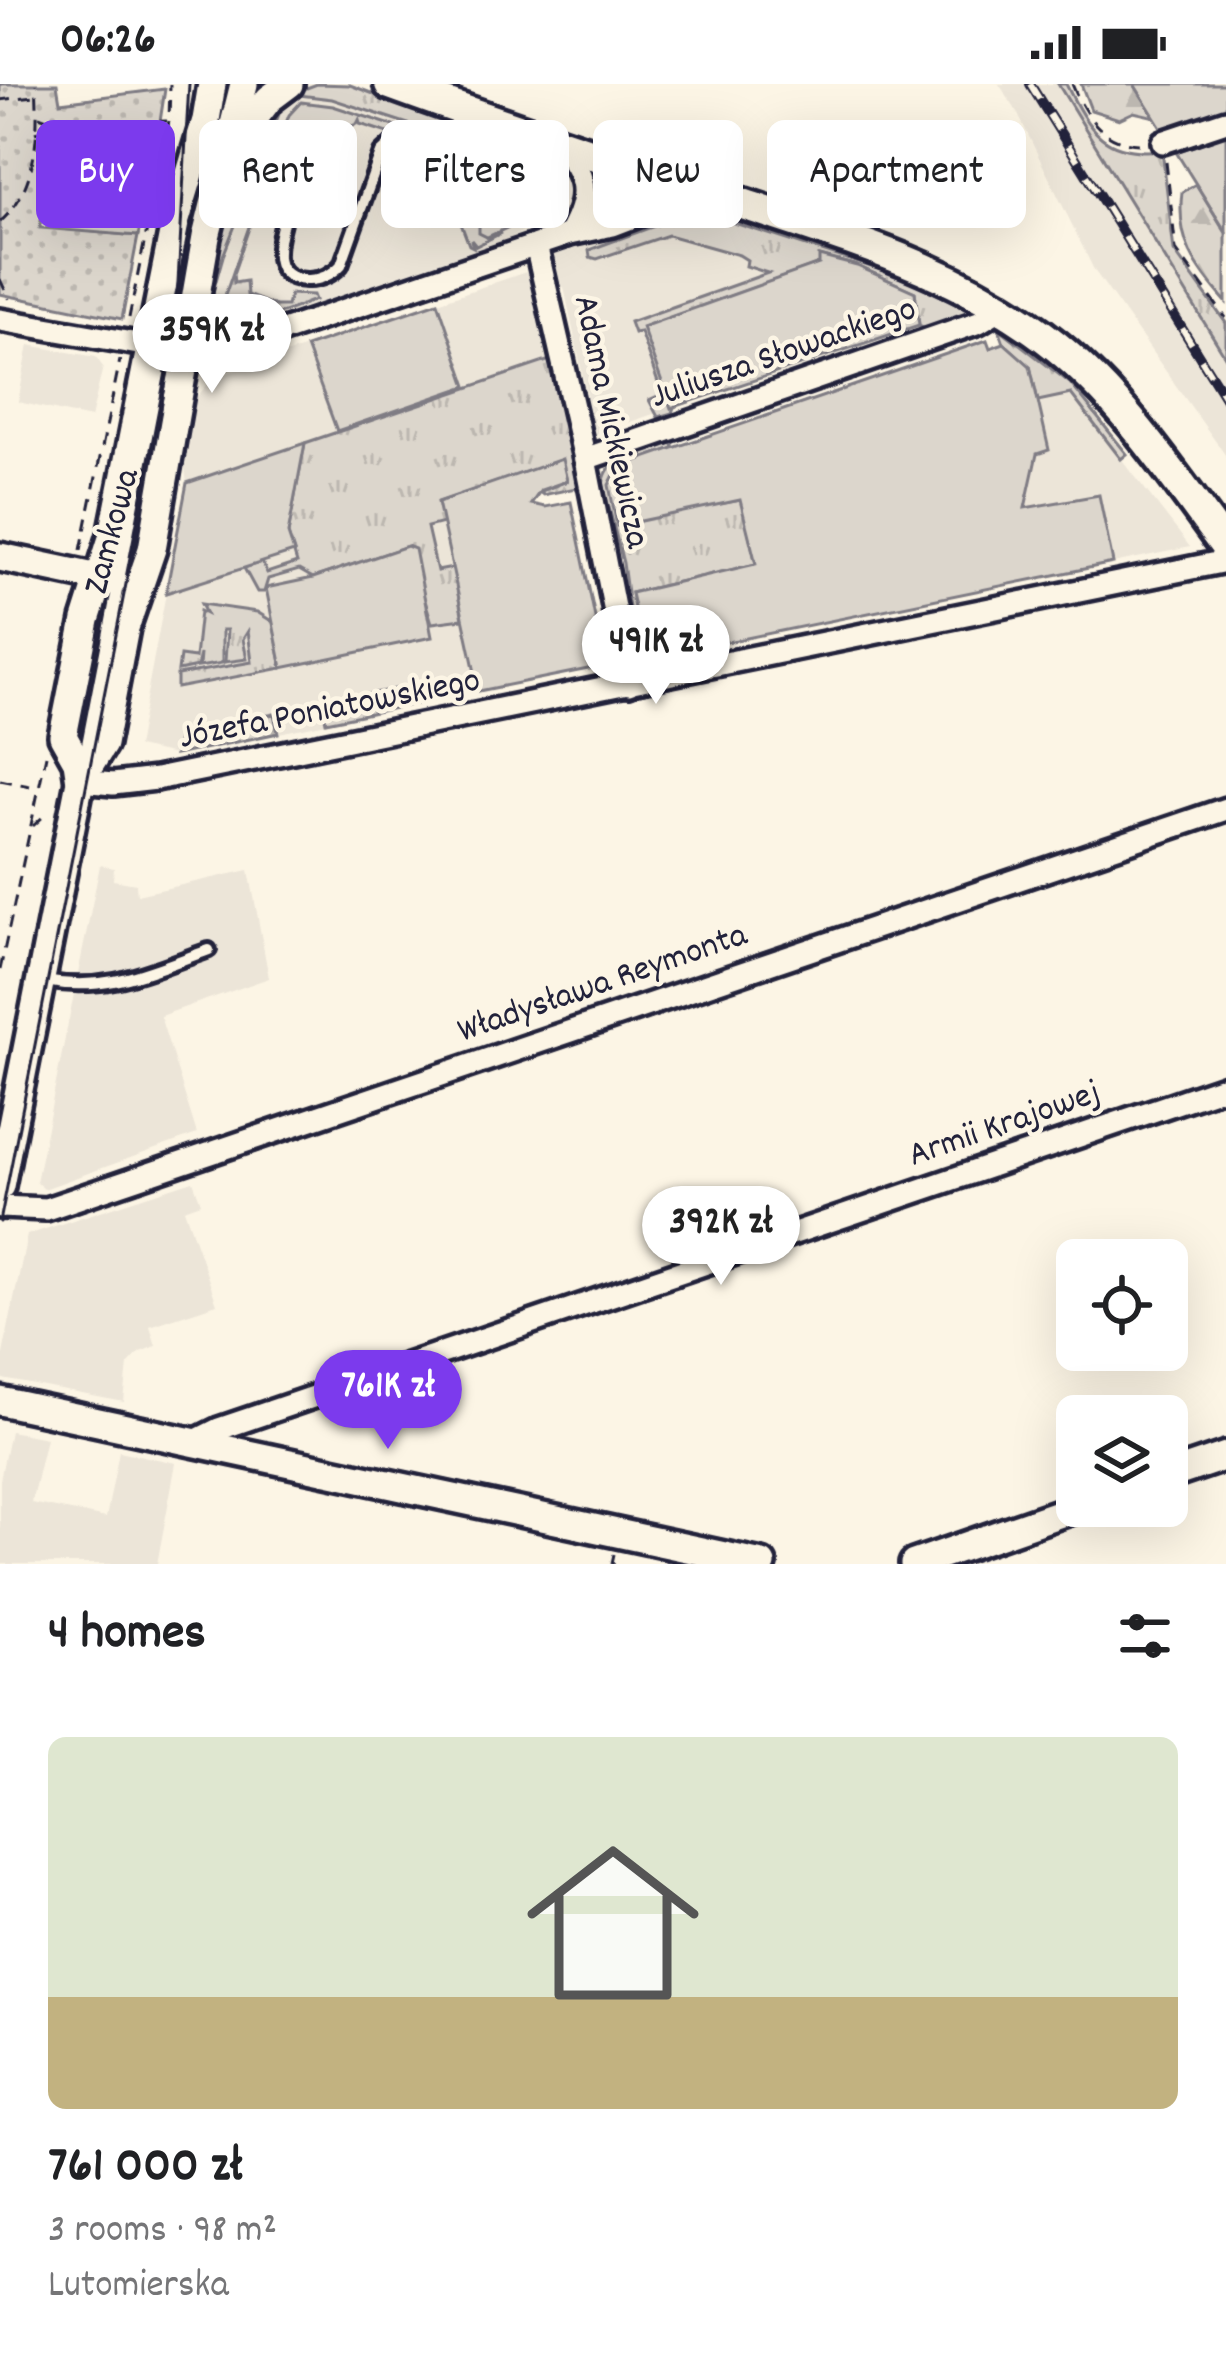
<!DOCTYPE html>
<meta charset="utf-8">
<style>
:root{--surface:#fff;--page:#f2f2f2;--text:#202124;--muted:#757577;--accent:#7c3aed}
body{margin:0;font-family:Dekko,sans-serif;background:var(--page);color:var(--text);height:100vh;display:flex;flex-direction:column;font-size:45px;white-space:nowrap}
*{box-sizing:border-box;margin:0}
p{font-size:39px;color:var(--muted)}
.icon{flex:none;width:66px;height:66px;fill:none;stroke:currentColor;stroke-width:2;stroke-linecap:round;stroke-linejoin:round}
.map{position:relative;height:1480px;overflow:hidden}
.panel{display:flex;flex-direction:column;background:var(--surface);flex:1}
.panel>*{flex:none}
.banner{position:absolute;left:36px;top:36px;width:1155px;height:108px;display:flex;gap:24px}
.buttons{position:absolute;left:1056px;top:1155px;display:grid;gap:24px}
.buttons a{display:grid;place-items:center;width:132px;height:132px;border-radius:18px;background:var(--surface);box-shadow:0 12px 48px #0002;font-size:60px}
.price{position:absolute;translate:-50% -102px;padding:0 27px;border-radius:42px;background:#fff;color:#222;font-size:39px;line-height:78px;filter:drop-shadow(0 3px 6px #0008)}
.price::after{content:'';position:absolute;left:50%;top:72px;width:36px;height:27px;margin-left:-18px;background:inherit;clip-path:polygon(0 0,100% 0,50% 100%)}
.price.selected{background:var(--accent);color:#fff}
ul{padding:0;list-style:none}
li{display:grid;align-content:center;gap:24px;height:636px;padding:0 48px}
li span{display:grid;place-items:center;height:372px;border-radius:18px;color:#555}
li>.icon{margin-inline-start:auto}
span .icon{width:216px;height:216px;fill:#fffc;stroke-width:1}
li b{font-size:51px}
h2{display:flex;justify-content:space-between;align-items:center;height:144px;padding:0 48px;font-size:51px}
.chip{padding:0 42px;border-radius:18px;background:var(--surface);box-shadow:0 12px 48px #0002;font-size:42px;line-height:108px}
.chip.selected{background:var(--accent);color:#fff}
.status{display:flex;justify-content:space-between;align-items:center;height:84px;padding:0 60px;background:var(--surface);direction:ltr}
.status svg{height:33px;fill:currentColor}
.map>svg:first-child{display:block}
</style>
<div class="status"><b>06:26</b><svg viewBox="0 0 49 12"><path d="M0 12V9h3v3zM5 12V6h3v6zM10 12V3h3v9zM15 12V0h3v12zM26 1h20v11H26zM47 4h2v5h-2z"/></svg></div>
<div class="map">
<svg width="1226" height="1480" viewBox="0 0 1226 1480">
<defs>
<pattern id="grass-tufts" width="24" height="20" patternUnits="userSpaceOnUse" patternTransform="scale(3)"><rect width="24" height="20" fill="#dcd6cc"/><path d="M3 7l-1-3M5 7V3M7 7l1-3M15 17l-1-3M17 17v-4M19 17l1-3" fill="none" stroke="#bcb7b0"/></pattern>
<pattern id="forest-firs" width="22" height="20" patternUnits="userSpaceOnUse" patternTransform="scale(3)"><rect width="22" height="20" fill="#dcd6cc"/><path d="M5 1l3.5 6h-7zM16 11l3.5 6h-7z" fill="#bcb7b0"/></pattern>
<pattern id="park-dots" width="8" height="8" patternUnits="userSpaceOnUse" patternTransform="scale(3)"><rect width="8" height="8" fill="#dcd6cc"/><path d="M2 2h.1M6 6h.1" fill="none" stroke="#bcb7b0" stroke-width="1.8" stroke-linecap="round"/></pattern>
</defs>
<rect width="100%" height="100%" fill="#fcf5e5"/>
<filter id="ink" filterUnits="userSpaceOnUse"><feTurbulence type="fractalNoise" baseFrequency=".00833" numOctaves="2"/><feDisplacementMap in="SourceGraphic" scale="24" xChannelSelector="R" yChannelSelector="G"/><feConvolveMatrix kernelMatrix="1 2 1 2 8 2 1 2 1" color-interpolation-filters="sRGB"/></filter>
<g filter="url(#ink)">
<g fill="#ece5d8">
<path d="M310,0h42l122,46 44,24 41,14 13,15 -1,20 -7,8 -76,38 -231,78 -26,-1 -21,-20 14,-94 36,-89 25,-28z"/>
<path d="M999,0h59l168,274v98l-132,-186 -78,-160z"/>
<path d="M698,122l-1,6 -107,45 7,2 70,-24 72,20 46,21 -114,132 -76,26 -31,-147 -9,1 -5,-32z"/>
<path d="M529,187l24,88 -86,27 -29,-84z"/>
<path d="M29,261l67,12 7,10 -12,51 -73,-16z"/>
<path d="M306,263l32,84 100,71 41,189 -304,64 -38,-8 29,-154 127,-42 12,-107 -118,39 -3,-21 11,-63 18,-21z"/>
<path d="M1071,310l119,153 -77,16 -14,-68 -74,14 12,-55 12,-4 -11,-49z"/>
<path d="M100,781l14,3 -1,12 23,4 1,11 112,-25 20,108 -109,38 37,118 -153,55 -8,-7z"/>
<path d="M193,1097l8,22 -17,6 33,95 -67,22 6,20 -16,6 -12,13 -4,37 -121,-23 -3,-10 27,-134z"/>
<path d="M10,1347l36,7 -15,65 75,15 13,-67 57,12 -19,101h-157v-84z"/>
</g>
<g fill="url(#grass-tufts)" stroke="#7f7c84" stroke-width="3">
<path d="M317,0l33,1 124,47 93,44 -235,-77 -41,-5z"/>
<path d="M1058,0h8c23,47 39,73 96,66l12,101 52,72v35z"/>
<path d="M301,18l32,4 187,61c-21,9 -25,21 -46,6l5,28 11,3 2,7 -12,-1 7,27 14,-4 -25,13 -5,-6 2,7 -4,-2 -38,-101 -3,2 -68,-22 -1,-4 -2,4 -65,26 1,5 -17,-5 13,-35z"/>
<path d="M283,20l-60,152 -13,46c-4,-32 33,-153 52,-179 5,-7 15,-13 21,-19z"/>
<path d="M271,80l-38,110 1,9 12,-2 1,14 28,11h12l3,-12 23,1 2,5c-26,9 -65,31 -89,13l-3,-12z"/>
<path d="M703,129l197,63 78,38 -48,16 -11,-5 -4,-33 -58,-26 -37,-10v8l-177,63 31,80 -2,6 -14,4 -9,-17 13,-6 -22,-62 -6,1 -4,-11 138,-49 -22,-7 1,-6 -8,-5 -71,-20 -71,24 -7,-2 -1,-7 95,-35z"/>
<path d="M999,244l71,55 57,71 -6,5 -50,-65 -33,7 -8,-35 -26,-23z"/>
<path d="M553,275l27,121 -4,8 -33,7 -4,-3 28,-11 -6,-21 -122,42 4,21 -16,4 10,44 16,-3 10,51 -31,4 -24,-77 -95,32 -14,-8 -31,9 -4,13h-7l-13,-24 18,-6 5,11 30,-10 -9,-29 17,-91z"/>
<path d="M671,354l3,10 -56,19 85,40 38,-7 15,64 -125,29 8,40 -7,-2 -9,-68 -20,-79c6,-33 40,-36 68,-46z"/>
<path d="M201,520l56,8 16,10 9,46 -105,20v-13l75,-13 -4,-31 -5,8 4,20 -22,3 2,-32h-5v33l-23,4 1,-13 -3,13 -19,4 2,-15 15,2 5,-47 6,3z"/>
<path d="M416,601l4,18 -94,19 -4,-19z"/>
<path d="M274,630l4,19 -103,22 4,-22z"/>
</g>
<g fill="url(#forest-firs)" stroke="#7f7c84" stroke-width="3">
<path d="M1081,0h53l21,33 -21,-5 -15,7 -28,-9z"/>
<path d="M520,83l23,8 -1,14 -17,9 -1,5 7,6 13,2 -57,26 -8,-4v-23l12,1 -1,-6 -25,-3 -5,-32 36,13z"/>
<path d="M1196,100l30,49v69c-31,-36 -50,-61 -44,-110z"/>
</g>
<path fill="url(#park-dots)" stroke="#7f7c84" stroke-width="3" d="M0,0h57l3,18 105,-13 -10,65 -104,-1 -10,74 97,9 -16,83 -122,-25z"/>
<g fill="#dcd6cc" stroke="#7f7c84" stroke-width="3">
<path d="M1134,0h92v25l-62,23z"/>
<path d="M1226,44v104l-50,-80 35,-12v-7z"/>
<path d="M51,68l104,2 -17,82 -98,-8z"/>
<path d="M819,172l38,10 58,26 4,33 -248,83 -29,-81 177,-63z"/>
<path d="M438,218l29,84 -130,45 -31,-84z"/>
<path d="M987,256l3,8 14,-5 26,23 19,84 -12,4 -12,54 74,-13 14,68 -464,95 -5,-4 -13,-61 125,-29 -16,-64 -123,26 -8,-41 9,-18z"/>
<path d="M305,359l-17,91 6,18 -128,41 21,-110z"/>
<path d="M562,375l5,22 -26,9 -10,14 14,3 26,-5 33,159 -6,6 -119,24 -41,-189z"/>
<path d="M407,462l8,3 17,88 -150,31 -16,-80 47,-10z"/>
</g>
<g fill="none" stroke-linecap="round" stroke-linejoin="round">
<defs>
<g id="service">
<path d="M288,116c-4,28 -29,77 18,80 13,1 27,-6 35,-15l40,-112 14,-13"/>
<path d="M165,263l20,-39"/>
<path d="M85,671l80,-412"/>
<path d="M44,897c65,12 105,-10 165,-31"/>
</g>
<g id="minor">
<path d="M1163,58l63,-21"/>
<path d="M559,59c28,33 32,52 10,91"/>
<path d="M574,146l58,-63"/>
<path d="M536,161l49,214 44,225"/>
<path d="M198,203c4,35 28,48 61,50"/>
<path d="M0,236l150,26 74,5 345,-117 44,-9 68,-26 26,-3"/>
<path d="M585,375l394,-137 23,-14"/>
<path d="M80,697l33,3 43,-5 1070,-218"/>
<path d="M0,1123l46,2 1180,-400"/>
<path d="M193,1358l26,-13 1007,-343"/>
</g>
<g id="tertiary">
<path d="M238,55l31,-40 20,-15"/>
<path d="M0,473l113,24"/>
<path d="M80,697l-3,-20 -14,-25 23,-116 27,-85 62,-312 31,-103 6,-36"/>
<path d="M0,1102l80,-405 23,-37 22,-116 27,-79 54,-312 38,-153"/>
<path d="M0,1317l762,163"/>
<path d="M1167,1392l59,-20"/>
<path d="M914,1480l167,-58"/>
</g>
<path id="secondary" d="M390,0c117,43 235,81 353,120 111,37 221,68 313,142 69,56 118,131 170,201"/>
</defs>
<use href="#service" stroke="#22223b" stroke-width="20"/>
<use href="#minor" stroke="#22223b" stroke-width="30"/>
<use href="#tertiary" stroke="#22223b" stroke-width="36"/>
<use href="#secondary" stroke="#22223b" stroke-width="39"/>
<g stroke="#22223b" stroke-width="3" stroke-dasharray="12 9" stroke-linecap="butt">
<path d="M1072,0c14,34 32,61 72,60"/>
<path d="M0,16l34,-4"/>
<path d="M39,32l19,7"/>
<path d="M35,49l24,-9 108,-3"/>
<path d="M269,66l23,9"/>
<path d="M1166,78l10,88 50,68"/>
<path d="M309,85l1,17"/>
<path d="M0,138c38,-33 39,-91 36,-138"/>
<path d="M0,195l9,20"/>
<path d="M129,234l40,-197 1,-37"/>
<path d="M81,466l39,-190"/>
<path d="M0,696l30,6"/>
<path d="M33,742l15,-14"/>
<path d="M0,886l46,-215"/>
<path d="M614,1470l-2,9 7,1"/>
</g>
<use href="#service" stroke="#fcf5e5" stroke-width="10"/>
<use href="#minor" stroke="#fcf5e5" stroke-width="21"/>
<use href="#tertiary" stroke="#fcf5e5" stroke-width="27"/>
<use href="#secondary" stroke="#fcf5e5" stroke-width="30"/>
<path stroke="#22223b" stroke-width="3" d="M0,1138l175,-886 14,-252"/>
<defs>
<path id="rail" d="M1030,0l196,315"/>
</defs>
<use href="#rail" stroke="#22223b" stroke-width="10"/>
<use href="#rail" stroke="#fcf5e5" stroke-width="6" stroke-dasharray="18" stroke-linecap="butt"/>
</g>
</g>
<g text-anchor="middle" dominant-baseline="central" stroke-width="9" stroke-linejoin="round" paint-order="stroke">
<g font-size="36" fill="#22223b" stroke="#fcf5e5">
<text transform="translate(784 271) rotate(-19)">Juliusza Słowackiego</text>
<text transform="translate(609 338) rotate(78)">Adama Mickiewicza</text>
<text transform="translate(114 448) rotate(-75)">Zamkowa</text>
<text transform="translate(330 627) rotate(-11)">Józefa Poniatowskiego</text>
<text transform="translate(603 901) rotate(-19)">Władysława Reymonta</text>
<text transform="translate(1005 1042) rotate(-19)">Armii Krajowej</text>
</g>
</g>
</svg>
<div class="buttons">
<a><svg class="icon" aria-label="locate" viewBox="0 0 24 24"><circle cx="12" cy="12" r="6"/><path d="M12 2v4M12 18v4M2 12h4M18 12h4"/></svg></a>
<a><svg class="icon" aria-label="layers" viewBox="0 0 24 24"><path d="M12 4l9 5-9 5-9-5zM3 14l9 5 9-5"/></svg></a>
</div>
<b class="price" style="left:212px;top:312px">359K zł</b>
<b class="price" style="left:656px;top:623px">491K zł</b>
<b class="price" style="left:721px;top:1204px">392K zł</b>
<b class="price selected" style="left:388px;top:1368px">761K zł</b>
<div class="banner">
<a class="chip selected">Buy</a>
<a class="chip">Rent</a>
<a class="chip">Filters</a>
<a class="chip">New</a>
<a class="chip">Apartment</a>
</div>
</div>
<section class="panel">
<h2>4 homes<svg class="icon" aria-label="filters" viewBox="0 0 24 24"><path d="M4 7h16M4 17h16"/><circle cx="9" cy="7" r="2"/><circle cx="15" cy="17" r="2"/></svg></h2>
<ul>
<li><span style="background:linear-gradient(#dfe7d0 70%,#c2b280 0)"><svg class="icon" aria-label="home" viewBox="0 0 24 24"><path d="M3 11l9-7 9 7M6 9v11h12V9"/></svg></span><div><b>761 000 zł</b><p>3 rooms · 98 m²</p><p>Lutomierska</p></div></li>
</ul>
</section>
